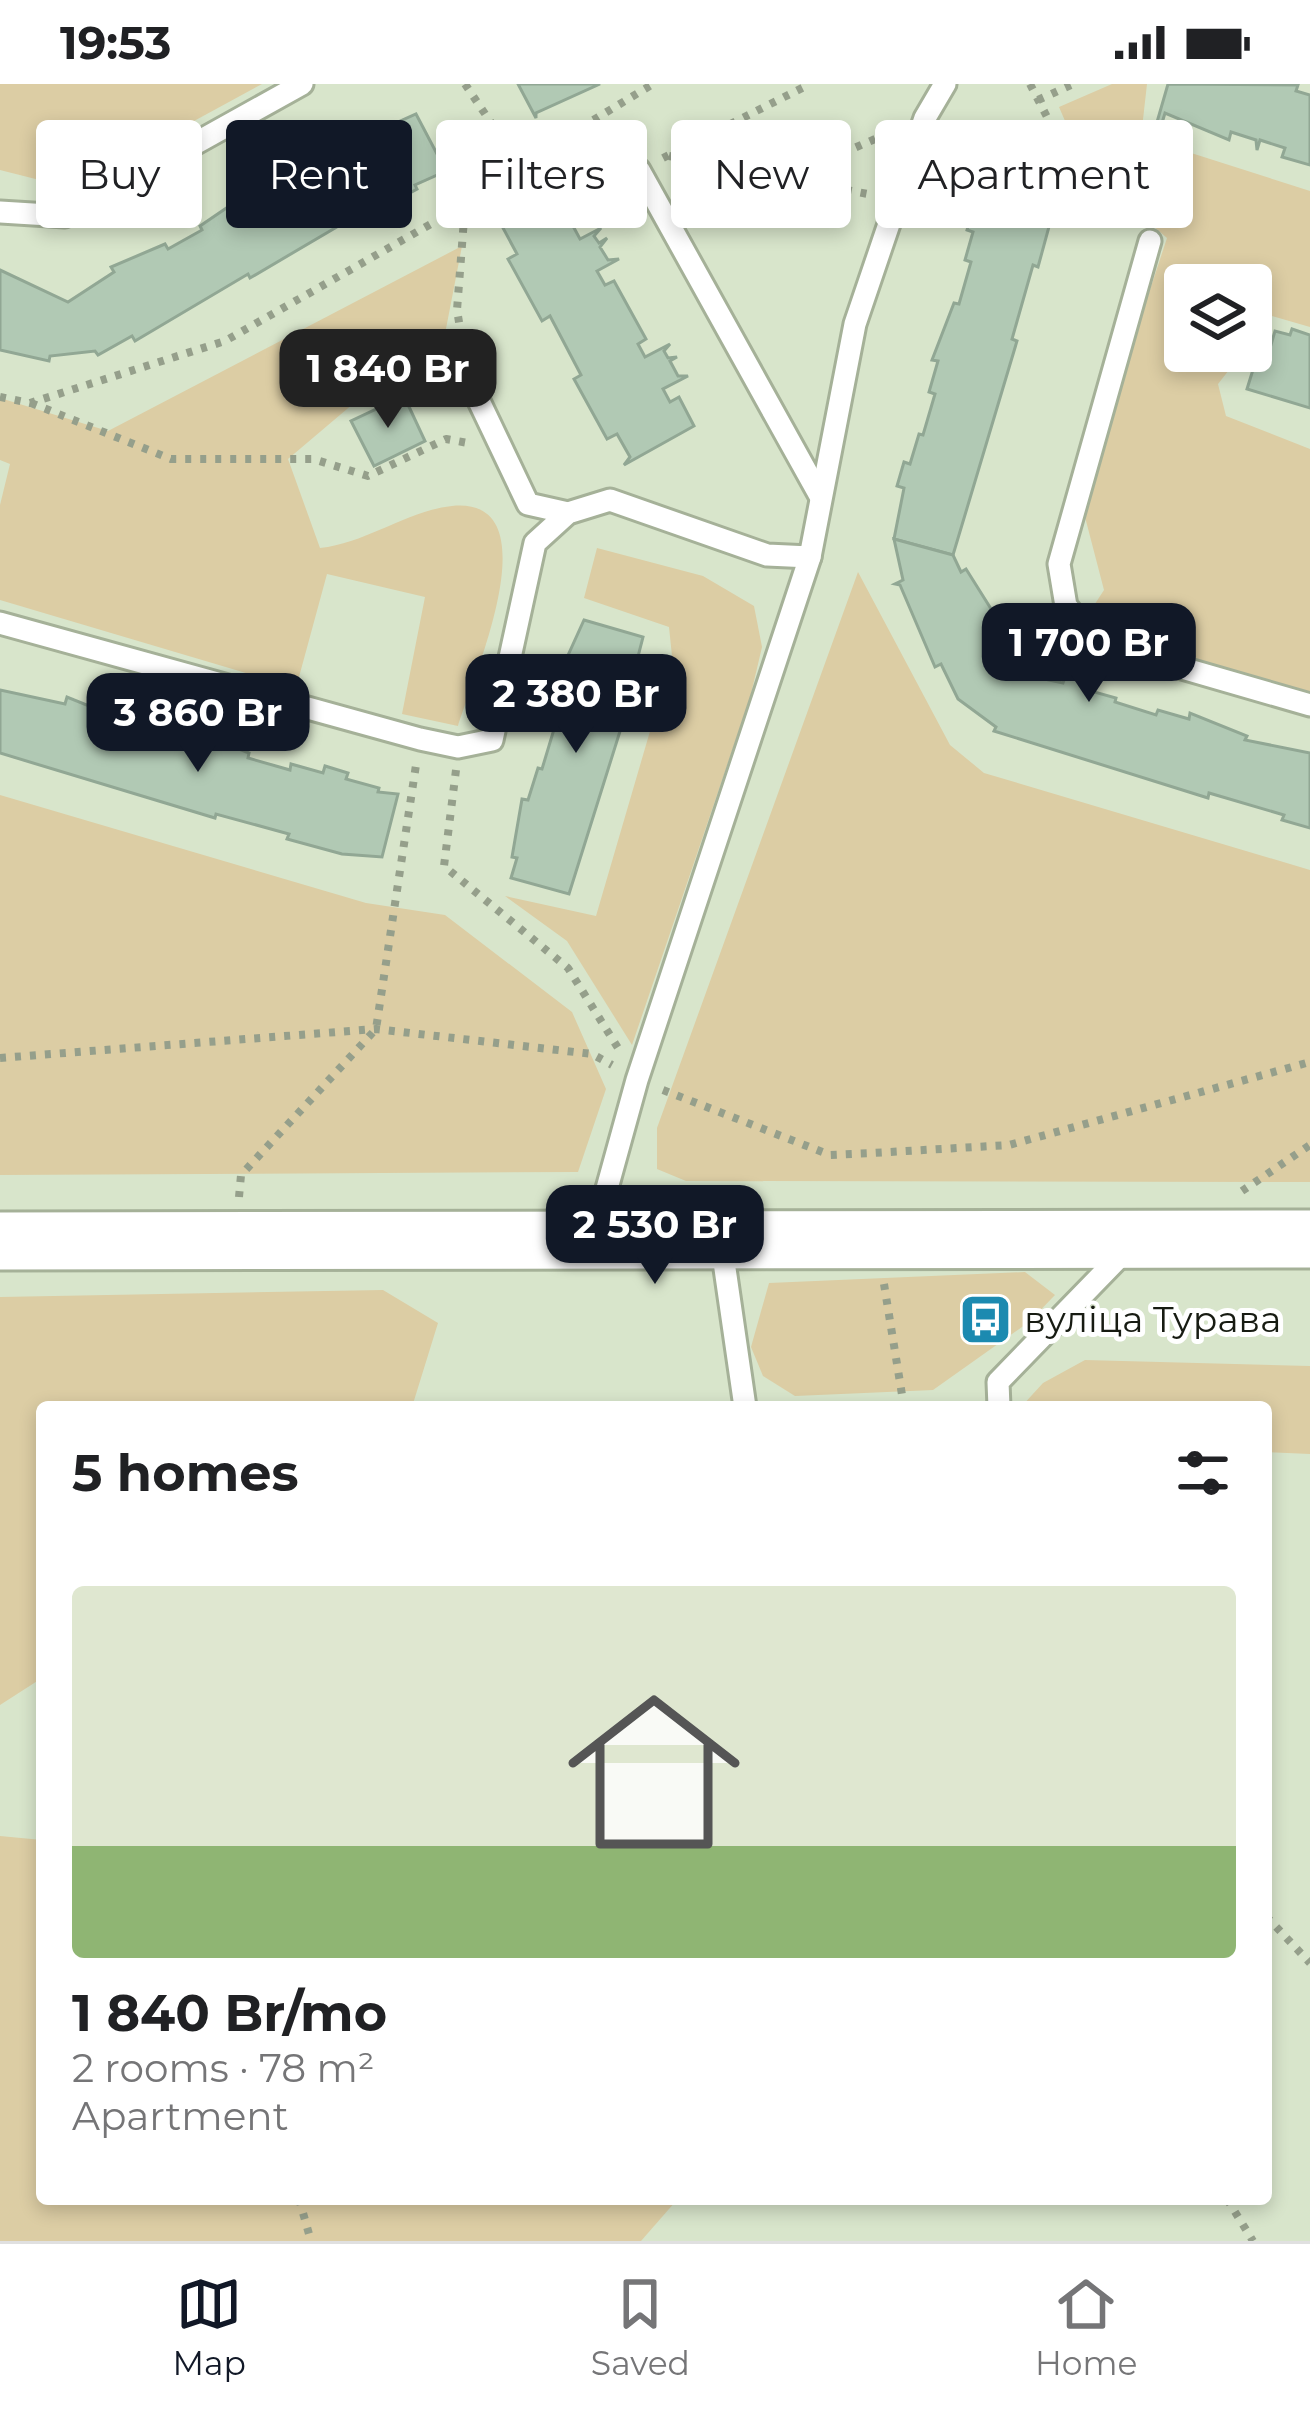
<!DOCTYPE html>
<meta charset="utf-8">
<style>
:root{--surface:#fff;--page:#f2f2f2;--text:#202124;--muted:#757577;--line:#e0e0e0;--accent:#111827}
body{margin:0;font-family:Montserrat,sans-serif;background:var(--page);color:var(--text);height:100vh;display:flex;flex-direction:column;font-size:45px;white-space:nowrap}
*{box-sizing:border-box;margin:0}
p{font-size:39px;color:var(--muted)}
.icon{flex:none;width:66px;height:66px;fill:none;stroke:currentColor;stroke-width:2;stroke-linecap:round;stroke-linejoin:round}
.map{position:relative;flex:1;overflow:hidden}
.details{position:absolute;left:36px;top:1317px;width:1236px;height:804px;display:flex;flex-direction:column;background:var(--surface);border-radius:12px;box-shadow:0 6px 18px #0003}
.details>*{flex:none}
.banner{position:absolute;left:36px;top:36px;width:1239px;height:108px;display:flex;gap:24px}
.tools{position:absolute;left:1164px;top:180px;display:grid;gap:24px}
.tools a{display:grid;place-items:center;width:108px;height:108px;border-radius:12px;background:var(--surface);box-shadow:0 6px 18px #0003;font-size:60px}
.price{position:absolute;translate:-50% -102px;padding:0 27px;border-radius:24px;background:var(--accent);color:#fff;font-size:39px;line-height:78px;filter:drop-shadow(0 3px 6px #0008)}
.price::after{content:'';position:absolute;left:50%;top:72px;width:36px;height:27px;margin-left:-18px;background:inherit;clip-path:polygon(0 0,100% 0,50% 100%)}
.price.selected{background:#222;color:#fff}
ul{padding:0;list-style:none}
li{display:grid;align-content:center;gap:24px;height:636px;padding:0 36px}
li+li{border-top:3px solid var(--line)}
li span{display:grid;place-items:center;height:372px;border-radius:12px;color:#555}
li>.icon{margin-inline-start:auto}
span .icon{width:216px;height:216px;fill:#fffc;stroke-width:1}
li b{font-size:51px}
h2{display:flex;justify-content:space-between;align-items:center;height:144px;padding:0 36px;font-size:51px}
.chip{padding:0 42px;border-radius:12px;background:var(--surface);box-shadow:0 6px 18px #0003;font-size:42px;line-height:108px}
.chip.selected{background:var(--accent);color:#fff}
.status{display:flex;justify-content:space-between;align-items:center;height:84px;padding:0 60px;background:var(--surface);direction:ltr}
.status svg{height:33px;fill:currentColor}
.tab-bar{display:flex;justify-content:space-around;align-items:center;height:168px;border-top:3px solid var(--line);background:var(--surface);font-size:33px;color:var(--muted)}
.tab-bar a{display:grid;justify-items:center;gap:6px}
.tab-bar .selected{color:var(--accent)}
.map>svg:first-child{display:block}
</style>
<div class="status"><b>19:53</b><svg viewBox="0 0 49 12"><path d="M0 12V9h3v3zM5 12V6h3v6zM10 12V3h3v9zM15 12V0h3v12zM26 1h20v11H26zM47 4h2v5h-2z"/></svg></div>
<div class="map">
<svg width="1310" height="2157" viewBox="0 0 1310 2157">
<rect width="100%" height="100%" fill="#d8e5cb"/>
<g fill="#dccda4">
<path d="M0,0h262l-191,104 -71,-18z"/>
<path d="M1112,0h35l-6,53 169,54v136l-38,-11 -21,26v-57h-66v66h59l-26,33 8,32 84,33v244l-206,-60 -13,-23 13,-20 -19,-73 41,-154 41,-125 -82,-71 -26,-60z"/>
<path d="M462,162l-24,124 -65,17 -85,72 32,89c47,-5 86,-37 132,-42 103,-10 19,176 6,220l-56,-12 23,-117 -98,-23 -31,114 -296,-88v-95l10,-41 -10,-4v-62l108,33z"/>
<path d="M597,464l106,28 51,30 8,41 -12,51 -118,347 -65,-104 -62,-45 91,20 76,-260 -3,-29 -85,-29z"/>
<path d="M858,488l92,173 34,28 326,97v312l-624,-1 -29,-12v-41z"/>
<path d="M0,711l366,108 79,12 127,97 34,77 -28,83 -578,3z"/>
<path d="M1025,1188l30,23 -26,27 -96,68 -138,6 -32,-20 -12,-29 18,-64z"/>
<path d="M383,1206l55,33 -26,84h-370v271l-42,27v-408z"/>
<path d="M1085,1276l225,6v88l-44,-2v-45h-245l22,-24z"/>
<path d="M0,1752l42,4v359l634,2 -35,40h-641z"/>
</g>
<g fill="#b1c9b4" stroke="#91a794" stroke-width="3">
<path d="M518,0h82l-64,29v5z"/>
<path d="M1168,0l130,1 -2,6 14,4v70l-28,-8 3,-9 -25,-8 -3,10 -1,-10 -25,-8 -2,8 -64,-27 -3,10 -5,-1z"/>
<path d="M416,30l30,57 -31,14 2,4 -50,27 -3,-5 -114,67 -2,-4 -113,67 -3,-5 -34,19 -3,-4 -45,5 -1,5 -49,-11v-80l68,32 46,-30 -3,-5 54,-23 3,5 34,-19 -2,-4 50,-34 3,5 28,-16 3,5 34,-18 -2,-5 50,-34 3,6z"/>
<path d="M996,70l68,20 -6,1 -9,36 4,1 -15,55 -5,-2 -21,74 5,2 -64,214 -59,-16 10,-51 -7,-2 7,-24 6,2 9,-30 4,1 12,-41 -6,-2 9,-31 -6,-1 22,-57 5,1 12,-42 -6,-2 8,-28 -6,-2 7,-25 6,3 8,-30 5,1z"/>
<path d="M562,105l18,33 -7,4 7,13 21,-11 -7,8 5,7 8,-5 -7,9 8,13 11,-1 -22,12 8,14 9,-4 32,58 -8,5 7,13 25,-13 -6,7 4,7 9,-1 -7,4 8,15h10l-25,13 7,13 9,-5 15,29 -70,39 6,-8 -13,-23 -10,5 -33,-60 7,-4 -31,-59 -8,5 -34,-62 9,-5 -15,-28h-8z"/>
<path d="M1292,245l18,6v73l-63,-19 9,-29 10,2 9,-31 15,4z"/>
<path d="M404,312l21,45 -51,25 -23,-45z"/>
<path d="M894,455l59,16 8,17 5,-3 32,51 -6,2 20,50 51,11 2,-6 23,6 -1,7 29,8 -1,4 41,13 2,-5 31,9 1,-6 57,23 -2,4 65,13v75l-28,-8 2,-5 -75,-22 -1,5 -214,-67 2,-4 -38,-28 -17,-35 -6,3 -35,-82 -5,-1 8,-4z"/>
<path d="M584,536l59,17 -10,39 4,1 -68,217 -58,-16 6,-20 -5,-1 10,-58 6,1 10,-32 4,1 13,-43 -6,-2 8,-28 -7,-1z"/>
<path d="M0,606l65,14 2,-7 57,23 -2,4 43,12 2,-5 28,7 2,-6 52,21 -1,5 42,12 1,-6 32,9 2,-7 23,7 -2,6 33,9 -1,4 20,2 -16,63 -40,-3 -55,-15 2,-5 -73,-20 -1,4 -215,-65z"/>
</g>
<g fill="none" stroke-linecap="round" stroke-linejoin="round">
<defs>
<g id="lane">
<path d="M639,86l181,326"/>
<path d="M0,128l65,4 237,-132"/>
<path d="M1150,157l-91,323 7,42 33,38 211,61"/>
<path d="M468,294l60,126 40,9"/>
<path d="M0,539l420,116 38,8 34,-7 43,-197 33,-30 42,-13 157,55 43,2 45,-233 70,-206 20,-34"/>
<path d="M593,1155l44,-159 173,-523"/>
<path d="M721,1157l24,166"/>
<path d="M999,1323l-1,-25 131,-135"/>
</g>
<path id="secondary" d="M0,1157l1310,-2"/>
</defs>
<use href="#lane" stroke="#a5b198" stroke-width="27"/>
<use href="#secondary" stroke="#a5b198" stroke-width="63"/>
<g stroke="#959f8b" stroke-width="8" stroke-dasharray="6 9" stroke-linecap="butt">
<path d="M465,0l41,61 109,20"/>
<path d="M1030,0l45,87 59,55"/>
<path d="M1038,16l35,-16"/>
<path d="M542,67l111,-67"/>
<path d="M669,72l204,39"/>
<path d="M663,74l147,-74"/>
<path d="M787,93l102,-44"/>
<path d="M464,268l-7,-42 8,-104"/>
<path d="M0,313l30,6 195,-62 241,-137 40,-59"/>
<path d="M31,319l140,56h142l55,17 78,-37 22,4"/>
<path d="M456,686l-12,96 124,102 50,80"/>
<path d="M0,974l376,-29 216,25 20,11"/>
<path d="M663,1006l167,65 43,-2 136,-8 301,-83"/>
<path d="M1242,1107l68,-46"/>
<path d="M239,1113l2,-22 135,-146 40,-264"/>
<path d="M884,1200l20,123"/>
<path d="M1266,1832l44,47"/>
<path d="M299,2115l12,42"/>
<path d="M1227,2115l26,42"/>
</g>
<use href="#lane" stroke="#fff" stroke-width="21"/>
<use href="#secondary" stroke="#fff" stroke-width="57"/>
</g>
<defs>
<symbol id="bus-square" viewBox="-11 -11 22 22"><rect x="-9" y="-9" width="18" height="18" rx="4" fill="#1c8ab0" stroke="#fff"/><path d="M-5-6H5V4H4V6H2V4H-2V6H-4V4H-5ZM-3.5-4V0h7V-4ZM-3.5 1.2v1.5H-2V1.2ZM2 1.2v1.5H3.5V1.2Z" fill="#fff"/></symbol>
</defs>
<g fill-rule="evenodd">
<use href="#bus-square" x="956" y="1206" width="59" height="59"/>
</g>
<g text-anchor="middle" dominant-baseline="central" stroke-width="10" stroke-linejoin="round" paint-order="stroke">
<g font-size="36" fill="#171b12" stroke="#fff" text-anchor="start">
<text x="1024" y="1235">вуліца Турава</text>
</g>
</g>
</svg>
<div class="tools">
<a><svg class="icon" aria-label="layers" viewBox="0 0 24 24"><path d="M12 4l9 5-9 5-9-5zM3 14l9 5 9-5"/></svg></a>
</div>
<b class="price selected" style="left:388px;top:347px">1 840 Br</b>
<b class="price" style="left:1089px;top:621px">1 700 Br</b>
<b class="price" style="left:576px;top:672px">2 380 Br</b>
<b class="price" style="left:198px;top:691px">3 860 Br</b>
<b class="price" style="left:655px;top:1203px">2 530 Br</b>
<div class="banner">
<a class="chip">Buy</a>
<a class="chip selected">Rent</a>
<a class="chip">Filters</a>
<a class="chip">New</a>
<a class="chip">Apartment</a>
</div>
<section class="details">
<h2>5 homes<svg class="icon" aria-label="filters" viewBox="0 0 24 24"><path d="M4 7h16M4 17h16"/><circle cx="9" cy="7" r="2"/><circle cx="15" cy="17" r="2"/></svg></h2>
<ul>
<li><span style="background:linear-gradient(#dfe7d0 70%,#8fb573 0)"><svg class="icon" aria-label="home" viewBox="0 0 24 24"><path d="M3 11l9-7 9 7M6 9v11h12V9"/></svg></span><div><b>1 840 Br/mo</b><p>2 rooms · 78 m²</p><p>Apartment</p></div></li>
</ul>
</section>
</div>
<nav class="tab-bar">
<a class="selected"><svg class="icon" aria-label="map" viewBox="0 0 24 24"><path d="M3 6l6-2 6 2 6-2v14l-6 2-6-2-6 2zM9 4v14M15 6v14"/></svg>Map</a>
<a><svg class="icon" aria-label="saved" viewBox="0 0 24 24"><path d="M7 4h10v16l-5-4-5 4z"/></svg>Saved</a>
<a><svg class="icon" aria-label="home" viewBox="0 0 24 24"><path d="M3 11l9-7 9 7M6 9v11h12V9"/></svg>Home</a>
</nav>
